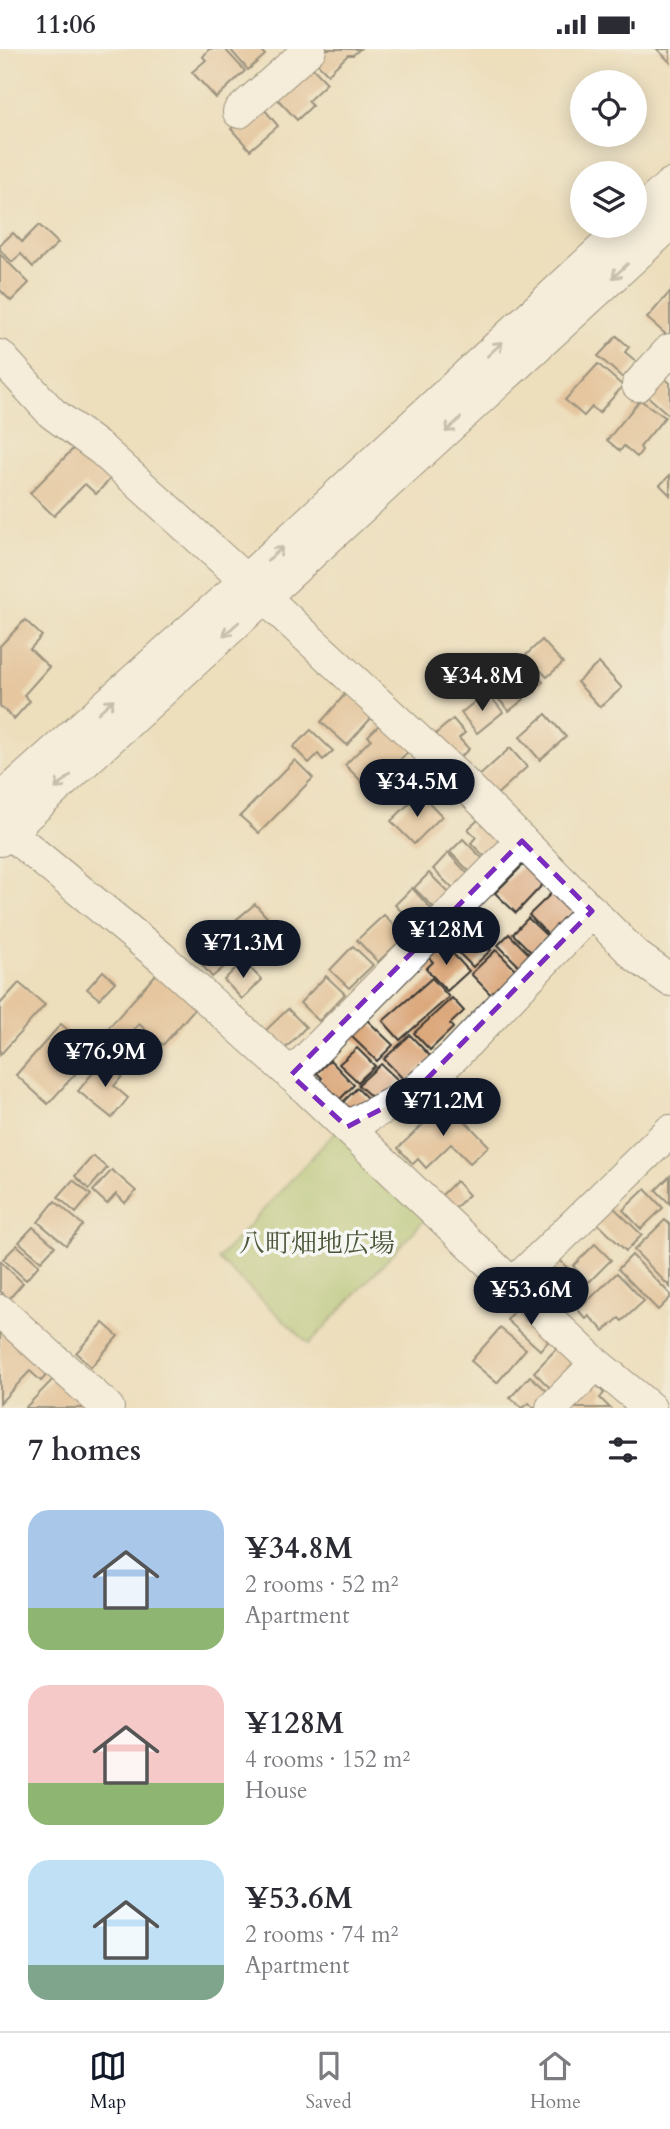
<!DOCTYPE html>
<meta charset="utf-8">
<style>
:root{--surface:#fff;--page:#f7f7f7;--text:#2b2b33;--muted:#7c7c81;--line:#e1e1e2;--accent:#111827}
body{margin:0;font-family:Cardo,"Noto Serif JP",serif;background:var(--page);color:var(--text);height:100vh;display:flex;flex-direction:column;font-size:26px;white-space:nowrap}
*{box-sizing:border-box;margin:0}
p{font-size:23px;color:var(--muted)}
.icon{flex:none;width:38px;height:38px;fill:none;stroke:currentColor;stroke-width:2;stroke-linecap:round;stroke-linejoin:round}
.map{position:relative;height:1359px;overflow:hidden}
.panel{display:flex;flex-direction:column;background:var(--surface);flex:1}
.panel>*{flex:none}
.tools{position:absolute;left:570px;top:21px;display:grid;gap:14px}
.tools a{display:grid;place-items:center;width:77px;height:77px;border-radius:50%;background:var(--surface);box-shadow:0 4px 18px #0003;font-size:35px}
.price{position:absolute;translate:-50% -60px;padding:0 16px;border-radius:24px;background:var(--accent);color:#fff;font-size:23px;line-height:46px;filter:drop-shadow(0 2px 4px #0008)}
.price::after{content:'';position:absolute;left:50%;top:42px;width:21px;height:16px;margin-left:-10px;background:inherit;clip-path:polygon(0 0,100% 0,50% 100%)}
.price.on{background:#222;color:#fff}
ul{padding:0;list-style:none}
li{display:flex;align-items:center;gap:21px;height:175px;padding:0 28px}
li span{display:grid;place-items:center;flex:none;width:196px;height:140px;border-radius:21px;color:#555}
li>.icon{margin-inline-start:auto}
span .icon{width:84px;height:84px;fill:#fffc;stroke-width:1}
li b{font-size:30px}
h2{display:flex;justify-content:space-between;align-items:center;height:84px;padding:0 28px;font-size:30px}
.status{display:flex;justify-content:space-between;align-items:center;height:49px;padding:0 35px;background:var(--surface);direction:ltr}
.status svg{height:19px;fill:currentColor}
.tab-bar{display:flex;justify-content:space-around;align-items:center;height:98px;border-top:2px solid var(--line);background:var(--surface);font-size:19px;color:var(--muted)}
.tab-bar a{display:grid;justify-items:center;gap:4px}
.tab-bar .on{color:var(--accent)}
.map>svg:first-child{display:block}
</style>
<div class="status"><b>11:06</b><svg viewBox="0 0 49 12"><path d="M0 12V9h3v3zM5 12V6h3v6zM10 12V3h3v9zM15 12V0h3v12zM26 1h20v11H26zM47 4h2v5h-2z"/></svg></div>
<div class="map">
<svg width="670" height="1359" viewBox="0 0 670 1359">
<rect width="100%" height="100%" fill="#f6f6f2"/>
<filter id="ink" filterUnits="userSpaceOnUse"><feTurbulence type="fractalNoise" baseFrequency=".0143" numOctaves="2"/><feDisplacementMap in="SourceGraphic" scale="14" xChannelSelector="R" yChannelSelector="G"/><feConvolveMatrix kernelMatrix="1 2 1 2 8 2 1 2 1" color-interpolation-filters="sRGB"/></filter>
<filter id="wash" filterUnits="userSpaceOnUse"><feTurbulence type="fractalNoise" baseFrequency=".00686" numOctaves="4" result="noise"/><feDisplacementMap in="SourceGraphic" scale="28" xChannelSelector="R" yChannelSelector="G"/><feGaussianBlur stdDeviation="1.57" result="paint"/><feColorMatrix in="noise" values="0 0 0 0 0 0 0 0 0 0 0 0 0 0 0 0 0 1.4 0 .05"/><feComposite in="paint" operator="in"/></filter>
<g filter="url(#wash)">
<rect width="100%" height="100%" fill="#eddebc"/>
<path fill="#9fc16b" stroke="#5e6e44" stroke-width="2" d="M336,1082l92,85 -119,128 -91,-85z"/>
<g id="blocks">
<g fill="#dca97d">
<path d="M209,0h16l20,22 -29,27 -24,-26 14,-12 -3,-3z"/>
<path d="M230,0h30l5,6 -17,15z"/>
<path d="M327,0h33l-7,6h-5l-20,19 -18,-18 13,-4z"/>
<path d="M657,0h13v13z"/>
<path d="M305,11l22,23 -19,18 4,5 -15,14 -26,-28z"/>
<path d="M260,55l18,22 -28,24 -19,-21z"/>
<path d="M39,176l19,18 -25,24 -12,-13 -9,8 -12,-12v-5l13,-12 9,9z"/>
<path d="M0,205l29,29 -18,18 -11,-11z"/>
<path d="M670,243v46l-23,-20z"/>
<path d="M617,287l12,11 -4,5 12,10 -14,16 -25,-22z"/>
<path d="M598,315l25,22 -24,27 -7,-6 -8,9 -19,-16z"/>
<path d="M662,327l8,7v33l-25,-22z"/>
<path d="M640,351l25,17 -25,30 2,3 -5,7 -13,-11 -4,5 -13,-11z"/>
<path d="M77,396l35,32 -16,17 -11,-10 -31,32 -24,-23z"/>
<path d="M670,426v20l-10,-10z"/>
<path d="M25,571l17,16 -12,13 19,18 -25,28 6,6 -16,18 -14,-13v-60z"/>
<path d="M542,591l21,23 -16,14 -21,-22z"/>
<path d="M522,608l21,25 -15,13 -22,-24z"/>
<path d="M599,614l23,25 -22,19 -23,-25z"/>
<path d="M503,625l21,25 -15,12 -21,-24z"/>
<path d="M347,643l26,24 -26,29 -26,-23z"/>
<path d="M487,643l16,20 -26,21 -16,-20z"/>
<path d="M546,665l20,23 -26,23 -20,-23z"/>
<path d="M385,670l28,28 -27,26 8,7 -17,17 -32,-32 26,-26 -3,-3z"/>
<path d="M453,670l12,14 -6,5 10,11 -13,12 -22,-26z"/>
<path d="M311,681l22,21 -10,9 -5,-6 -9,9 -16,-16z"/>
<path d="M510,699l17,19 -33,30 -17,-19z"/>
<path d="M295,711l18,18 -54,55 -19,-17z"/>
<path d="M444,725l18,18 -11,11 -6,-6 -5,5 -12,-12z"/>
<path d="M420,744l22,23 -28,28 -23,-23z"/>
<path d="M487,763l26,25 -24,24 -18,-18 5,-6 -8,-8z"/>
<path d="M463,790l21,21 -13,13 -21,-21z"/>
<path d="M448,804l20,21 -15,15 -20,-20z"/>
<path d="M525,814l20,19 -29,31 -21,-20z"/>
<path d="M429,824l22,22 -15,15 -22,-22z"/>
<path d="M559,837l20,20 -30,30 -20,-21z"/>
<path d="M412,839l21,23 -9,9 -2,-2 -7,7 -20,-20z"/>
<path d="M255,855l19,21 -62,52 -18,-22z"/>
<path d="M475,858l21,21 -11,10 -20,-20z"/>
<path d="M384,866l21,21 -27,26 -21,-22z"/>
<path d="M528,869l19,18 -16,16 -18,-18z"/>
<path d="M468,877l23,24 -18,17 -24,-24z"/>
<path d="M509,885l21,21 -11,11 -21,-21z"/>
<path d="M443,894l26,28 -22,20 -21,-22 7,-7 -5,-5z"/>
<path d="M353,897l20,19 -24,23 -19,-18z"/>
<path d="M496,901l20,20 -20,30 -25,-26z"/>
<path d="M243,912l19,19 -20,19 -18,-19z"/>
<path d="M103,922l12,11 -16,17 -12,-10z"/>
<path d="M158,923l39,34 -34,39 -24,-21 -20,22 -15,-13z"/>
<path d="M326,927l19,18 -26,27 -19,-18z"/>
<path d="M432,929l17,19 -49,43 -17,-19z"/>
<path d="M19,934l26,22 -45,50v-51z"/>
<path d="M452,949l12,13 -14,13 3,4 -23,22 -16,-17z"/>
<path d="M288,960l18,18 -23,24 -19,-19z"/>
<path d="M367,971l26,25 -16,16 -26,-25z"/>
<path d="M61,975l33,29 -46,51 -32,-29z"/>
<path d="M410,986l22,23 -26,24 -22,-23z"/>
<path d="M357,999l18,18 -17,16 -19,-18z"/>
<path d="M105,1009l19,16 -10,12 14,12 -16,20 -34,-27z"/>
<path d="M330,1011l24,25 -18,18 -19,-20 5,-5 -5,-5z"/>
<path d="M381,1015l18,17 -22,21 -19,-17z"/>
<path d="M357,1039l13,13 -17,17 -13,-13z"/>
<path d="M447,1053l42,44 -19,17 -19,-19 -25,24 -8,-9 -5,5 -15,-16z"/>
<path d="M93,1107l14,12 -18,21 -14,-13z"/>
<path d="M112,1121l24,21 -11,12 -9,-9 -9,10 -14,-13z"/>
<path d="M670,1127v28l-14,-14z"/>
<path d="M73,1131l18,15 -15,18 -18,-16z"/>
<path d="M456,1132l13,14 -17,16 -13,-13z"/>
<path d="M645,1140l18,19 -22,21 -18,-19z"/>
<path d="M55,1152l28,24 -17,20 -28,-23z"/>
<path d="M611,1156l31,30 -16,16 -31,-30z"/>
<path d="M665,1171l5,5v62l-36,-37z"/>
<path d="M33,1178l22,19 -14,15 -22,-19z"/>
<path d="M595,1195l16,16 -22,22 -16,-16z"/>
<path d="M17,1196l22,20 -13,15 -23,-21z"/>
<path d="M632,1206l38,39v4l-12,12 -40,-41z"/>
<path d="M558,1209l29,31 -21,20 -29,-31z"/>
<path d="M0,1212l23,22 -14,16 -9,-8z"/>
<path d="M617,1224l27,28 -22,20 -3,-3 -15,13 -15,-15 -3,3 -8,-9z"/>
<path d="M521,1255l34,30 -15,16 -33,-30z"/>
<path d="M0,1270l55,47 -14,15 -11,-10 -30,32z"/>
<path d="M103,1274l15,13 -27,31 -15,-14z"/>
<path d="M500,1279l26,21 -29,34 -26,-22z"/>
<path d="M561,1295l23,22 -28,28 -22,-22z"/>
<path d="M61,1322l30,37h-66z"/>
<path d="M530,1327l23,20 -11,12h-8l-5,-5 -7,5 -12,-10z"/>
<path d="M595,1334l9,10 -4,5 10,10h-40z"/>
</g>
</g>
</g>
<g filter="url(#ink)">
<use href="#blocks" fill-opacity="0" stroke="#3b3934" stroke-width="2"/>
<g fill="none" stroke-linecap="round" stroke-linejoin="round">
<defs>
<g id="minor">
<path d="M239,63l71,-63"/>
<path d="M635,169l35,-33"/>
<path d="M0,307l52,57 50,37 163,148 197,183 174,175 34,24"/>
<path d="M638,336l32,-35"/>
<path d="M0,751l246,-220 381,-354"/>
<path d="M0,776l161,132 136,123 296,281 57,47"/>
<path d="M0,791l670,-616"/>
<path d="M291,1026l231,-234"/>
<path d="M347,1078l67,-35 40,-36 138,-145"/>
<path d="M512,1236l158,-154"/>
<path d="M0,1262l108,97"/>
<path d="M552,1359l44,-44"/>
</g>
</defs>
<use href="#minor" stroke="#3b3934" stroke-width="34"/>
<use href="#minor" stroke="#fff" stroke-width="32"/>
</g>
<defs><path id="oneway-shaft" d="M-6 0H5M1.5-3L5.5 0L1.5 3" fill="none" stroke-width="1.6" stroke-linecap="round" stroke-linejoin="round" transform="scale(1.75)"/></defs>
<g stroke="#999">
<use href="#oneway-shaft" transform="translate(620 222) rotate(137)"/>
<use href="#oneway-shaft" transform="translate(495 300) rotate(-43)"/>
<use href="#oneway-shaft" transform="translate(453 376) rotate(137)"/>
<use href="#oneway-shaft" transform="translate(275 505) rotate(-43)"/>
<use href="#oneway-shaft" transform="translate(231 580) rotate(138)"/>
<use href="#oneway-shaft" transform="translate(106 657) rotate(-42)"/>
<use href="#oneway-shaft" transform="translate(63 733) rotate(138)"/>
</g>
</g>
<path d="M0 0H670V1359H0ZM522,792l70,70 -178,181 -67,35 -56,-52z" fill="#eddebc" fill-opacity=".55" fill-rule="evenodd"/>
<path fill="none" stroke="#7b2cbf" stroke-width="5" stroke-dasharray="14 9" stroke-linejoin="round" d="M522,792l70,70 -178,181 -67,35 -56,-52z"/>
<g text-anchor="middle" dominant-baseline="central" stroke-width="7" stroke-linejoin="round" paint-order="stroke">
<g font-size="26" fill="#4a5638" stroke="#f6f6f2">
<text x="317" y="1194">八町畑地広場</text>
</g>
</g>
</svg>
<div class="tools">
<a><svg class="icon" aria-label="locate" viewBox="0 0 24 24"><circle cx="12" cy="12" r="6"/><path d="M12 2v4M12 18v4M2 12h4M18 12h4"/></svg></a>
<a><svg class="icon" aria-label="layers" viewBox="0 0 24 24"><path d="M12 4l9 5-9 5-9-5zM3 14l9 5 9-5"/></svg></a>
</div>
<b class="price on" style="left:482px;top:664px">¥34.8M</b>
<b class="price" style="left:417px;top:770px">¥34.5M</b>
<b class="price" style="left:446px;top:918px">¥128M</b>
<b class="price" style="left:243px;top:931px">¥71.3M</b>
<b class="price" style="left:105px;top:1040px">¥76.9M</b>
<b class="price" style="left:443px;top:1089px">¥71.2M</b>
<b class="price" style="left:531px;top:1278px">¥53.6M</b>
</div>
<section class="panel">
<h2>7 homes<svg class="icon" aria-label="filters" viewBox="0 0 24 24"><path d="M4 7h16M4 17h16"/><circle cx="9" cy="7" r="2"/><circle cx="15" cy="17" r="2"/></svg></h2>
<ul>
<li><span style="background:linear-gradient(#a9c7e8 70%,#8fb573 0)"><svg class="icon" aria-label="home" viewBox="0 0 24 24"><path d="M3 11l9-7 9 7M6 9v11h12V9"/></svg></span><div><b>¥34.8M</b><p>2 rooms · 52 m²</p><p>Apartment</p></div></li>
<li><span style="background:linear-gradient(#f6c9c9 70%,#8fb573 0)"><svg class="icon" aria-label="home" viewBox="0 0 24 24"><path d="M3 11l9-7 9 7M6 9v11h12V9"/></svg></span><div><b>¥128M</b><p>4 rooms · 152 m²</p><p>House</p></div></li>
<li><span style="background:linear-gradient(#bfe0f5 75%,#7fa58c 0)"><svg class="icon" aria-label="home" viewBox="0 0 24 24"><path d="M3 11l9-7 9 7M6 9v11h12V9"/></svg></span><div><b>¥53.6M</b><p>2 rooms · 74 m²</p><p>Apartment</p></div></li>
</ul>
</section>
<nav class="tab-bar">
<a class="on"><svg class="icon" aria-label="map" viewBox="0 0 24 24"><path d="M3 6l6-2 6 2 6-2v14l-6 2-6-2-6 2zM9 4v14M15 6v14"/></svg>Map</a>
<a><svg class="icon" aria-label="saved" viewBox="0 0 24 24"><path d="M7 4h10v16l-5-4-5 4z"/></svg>Saved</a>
<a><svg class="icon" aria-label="home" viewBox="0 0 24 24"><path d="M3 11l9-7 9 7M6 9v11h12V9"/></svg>Home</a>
</nav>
